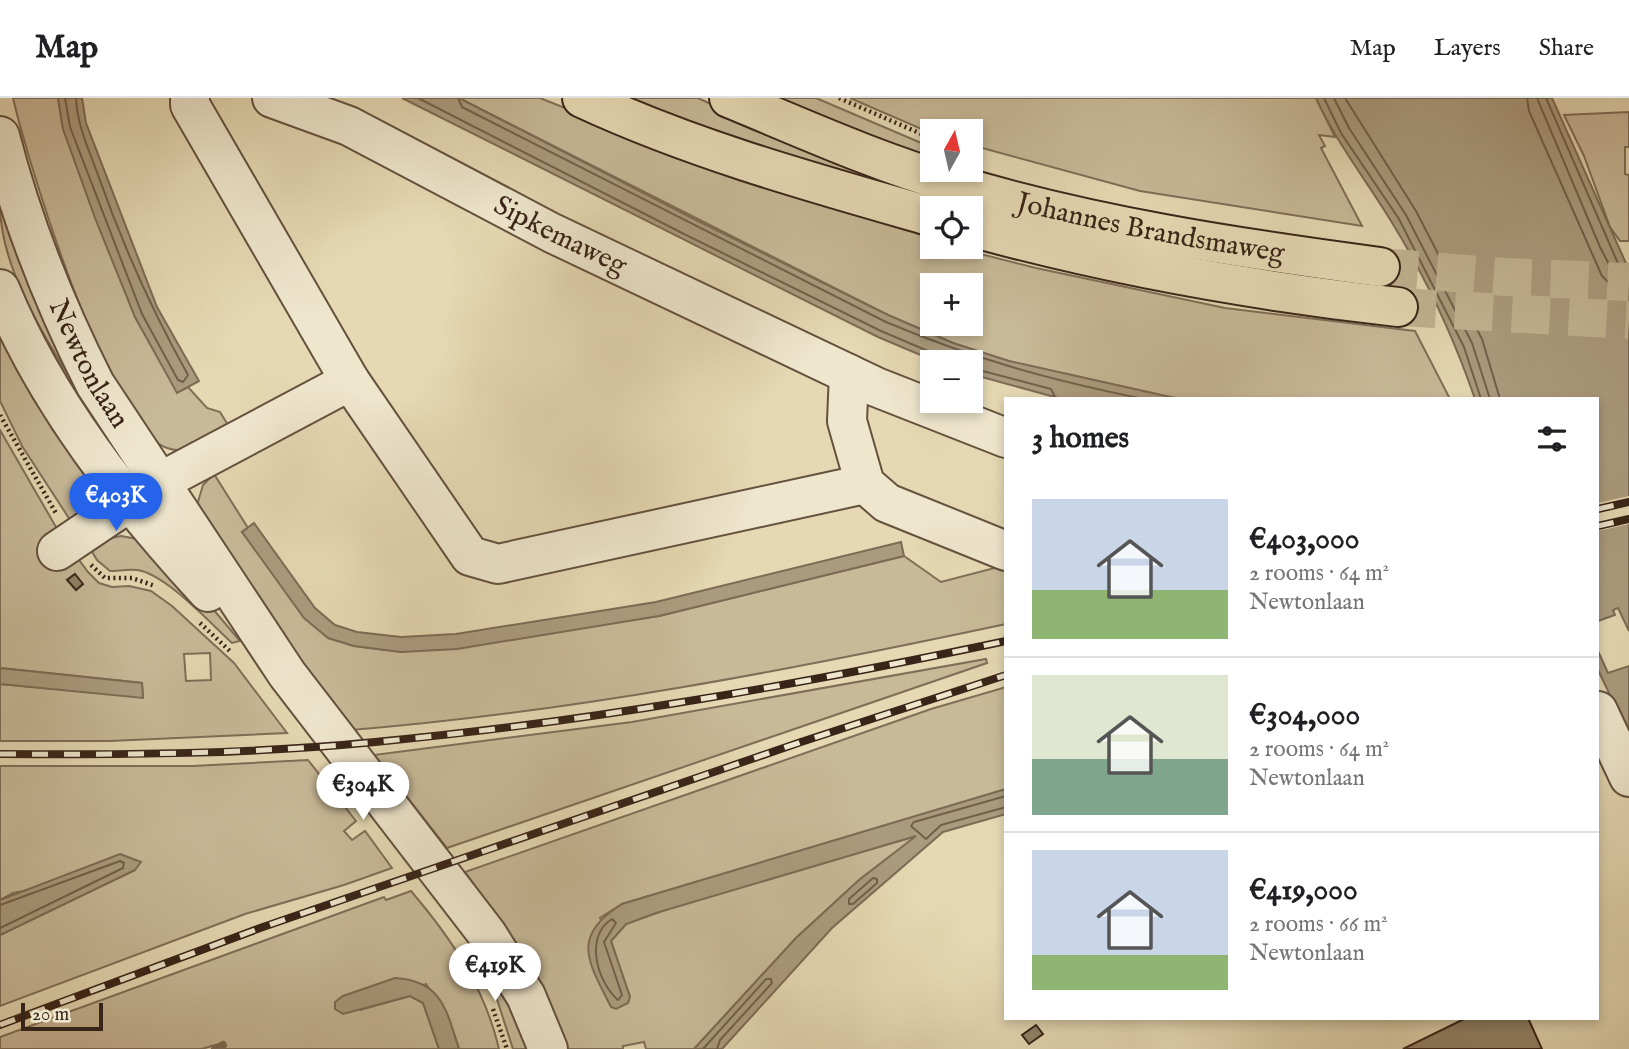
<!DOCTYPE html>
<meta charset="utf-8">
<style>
:root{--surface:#fff;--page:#f2f2f2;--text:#202124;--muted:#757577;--line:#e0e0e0;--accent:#2563eb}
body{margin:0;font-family:"IM FELL English",serif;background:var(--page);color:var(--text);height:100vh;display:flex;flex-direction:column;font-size:26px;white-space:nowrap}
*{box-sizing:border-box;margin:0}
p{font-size:23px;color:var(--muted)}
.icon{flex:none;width:38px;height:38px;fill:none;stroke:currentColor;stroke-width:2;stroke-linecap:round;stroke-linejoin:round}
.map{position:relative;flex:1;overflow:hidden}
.side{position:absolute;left:1004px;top:299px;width:595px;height:623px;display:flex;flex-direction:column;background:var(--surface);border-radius:0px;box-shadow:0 4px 10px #0003}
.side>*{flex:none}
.needle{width:46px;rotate:8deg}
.tools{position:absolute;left:920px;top:21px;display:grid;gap:14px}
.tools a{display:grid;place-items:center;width:63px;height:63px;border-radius:0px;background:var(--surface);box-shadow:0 4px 10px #0003;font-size:35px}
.scale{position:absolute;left:21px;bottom:18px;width:82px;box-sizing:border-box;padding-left:7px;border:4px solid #392418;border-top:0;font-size:19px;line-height:24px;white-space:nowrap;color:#392418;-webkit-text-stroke:5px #eee6cd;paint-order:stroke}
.price{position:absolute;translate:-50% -60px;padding:0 16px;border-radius:24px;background:#fff;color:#222;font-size:23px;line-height:46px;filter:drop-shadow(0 2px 4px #0008)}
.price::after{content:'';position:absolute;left:50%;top:42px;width:21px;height:16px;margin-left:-10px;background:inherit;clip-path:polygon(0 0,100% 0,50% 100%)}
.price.current{background:var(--accent);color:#fff}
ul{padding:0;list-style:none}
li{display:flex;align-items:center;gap:21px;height:175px;padding:0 28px}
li+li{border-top:2px solid var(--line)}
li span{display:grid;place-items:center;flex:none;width:196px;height:140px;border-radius:0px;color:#555}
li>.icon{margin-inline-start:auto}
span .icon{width:84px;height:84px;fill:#fffc;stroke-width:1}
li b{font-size:30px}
h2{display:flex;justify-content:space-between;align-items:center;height:84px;padding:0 28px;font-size:30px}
header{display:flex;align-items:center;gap:42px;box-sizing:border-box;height:98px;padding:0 35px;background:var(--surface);border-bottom:2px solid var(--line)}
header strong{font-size:33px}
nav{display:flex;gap:38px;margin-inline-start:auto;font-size:24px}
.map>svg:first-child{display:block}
</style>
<header>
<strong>Map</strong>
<nav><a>Map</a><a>Layers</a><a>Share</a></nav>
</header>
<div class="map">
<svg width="1629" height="951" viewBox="0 0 1629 951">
<rect width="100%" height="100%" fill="#e5d8b2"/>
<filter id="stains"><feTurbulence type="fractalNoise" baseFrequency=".00286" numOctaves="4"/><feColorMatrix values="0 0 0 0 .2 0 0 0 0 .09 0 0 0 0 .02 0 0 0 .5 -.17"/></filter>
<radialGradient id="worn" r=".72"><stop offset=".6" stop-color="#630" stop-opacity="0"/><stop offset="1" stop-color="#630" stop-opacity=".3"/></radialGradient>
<g fill="#c8b998" stroke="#806e58" stroke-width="2" fill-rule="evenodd">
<path d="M13,0h45l5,31 72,188 43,75 10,-5 19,21 13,4 13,21c-19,7 -45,23 -66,15 -59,-21 -139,-286 -154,-350z"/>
<path d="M459,0h81l158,63 235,75v11h20l83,21 189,40 190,23 35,68h-271l-171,-38 -55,-18 -65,-28zM933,187h38v39h-38z"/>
<path d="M621,0h77l77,36 196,74h-19l-101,-28z"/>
<path d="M766,0h50l117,50v9l-14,-4 -3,2z"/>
<path d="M850,0h466l19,39 -16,-2 6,11 -4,2 41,78 -222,-35 -169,-46v-14h-38v3z"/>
<path d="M1629,14v35h-4v27l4,1v66h-9l-10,-14 -26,-71 -20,-41z"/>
<path d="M0,106l11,34 86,183c-38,-62 -97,-143 -97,-217z"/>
<path d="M0,210l97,173 -1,17 -22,28 -52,-80 -22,-45z"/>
<path d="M0,332l60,104 28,38 11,11 13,4 17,-1 22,5 21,15 62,57 53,70 -177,8h-110v-57l143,13 -1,-14 -142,-15zM210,555l1,27 -25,1 -2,-27z"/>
<path d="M214,376l34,54 -6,4 86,106 26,8 47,6 258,-36 245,-60 37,26 65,-17v59c-216,46 -434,88 -655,106l-47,-61 -109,-157 8,-27z"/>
<path d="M121,438l16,3 59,50 44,52 -8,2c-22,-20 -66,-69 -95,-73 -9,-1 -19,1 -27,1l-13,-11 -8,-13 13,-7z"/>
<path d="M986,561l1,4 -540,185 -73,-93 258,-33z"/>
<path d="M1006,589v102l-384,115 -22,14 30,79 -19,-56 15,-17 75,-27 216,-61 -58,44 -63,58 -102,111h-48l-2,-7 -21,4v3h-58l-49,-106 -51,-71 466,-163z"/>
<path d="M308,662l48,61 -12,10 8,9 13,-9 27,37 -48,17 -99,29 -245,92v-71l135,-65 -122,23 -13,7v-134h193z"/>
<path d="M411,793c40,47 74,97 88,158h-40l-10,-30 -23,-35 -66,26 50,-14 13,7 16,46h-222l-2,-4 -13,4h-202v-12l384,-140 2,3z"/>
<path d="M482,854l19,33 28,64h-16l-19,-59 -17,-35z"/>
</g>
<g fill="#ab9b7e" stroke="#7d6b55" stroke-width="2">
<path d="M58,0h24l4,25 71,184 42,74 -22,12 -42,-76 -40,-99 -32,-89z"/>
<path d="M402,0h57l235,121 194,96 65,28 56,18 170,38h-117l-91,-25v-12h-34l-59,-25z"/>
<path d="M1316,0h236l77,172v361l-11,-23 -5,2 2,5 -17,6v-222h-123c-21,-61 -50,-123 -84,-178 -25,-41 -55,-79 -75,-123z"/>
<path d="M254,425l61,85 20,17 22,7 44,5 55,-3 200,-32 245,-60 3,14 -245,60 -202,33 -56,3 -47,-6 -26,-8 -24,-20 -62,-86z"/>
<path d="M1598,553l10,22 21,-7v69l-31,-65z"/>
<path d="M0,570l142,15 1,15 -143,-14z"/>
<path d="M1006,691v25l-63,18 -111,96 -110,121h-28l102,-111 63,-58 57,-44 -260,77 -30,11 -15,17 19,56 -2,6 -12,6 -5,-2c-23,-46 -41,-70 11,-103z"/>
<path d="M120,756l21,8 -6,8 -135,65v-35z"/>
<path d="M395,880c47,3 51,31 64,71h-20l-16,-46 -13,-7 -67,18 -8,-5v-7l8,-6z"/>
</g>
<path fill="#e5d8b2" d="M1629,398v28l-31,7v-28z"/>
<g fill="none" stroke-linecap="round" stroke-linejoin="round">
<g stroke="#72604b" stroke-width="2">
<path d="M65,0l5,29 72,187 36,66 5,2 5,-7c-37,-66 -65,-129 -90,-200 -9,-25 -21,-50 -22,-77"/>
<path d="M418,0l268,137 195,96 54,23 5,8"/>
<path d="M458,0l4,9 424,215c88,37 164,58 258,77"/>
<path d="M1324,0l17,35 58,86 65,128 17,52"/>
<path d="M1334,0l15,30 57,87 66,128 18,56"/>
<path d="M1345,0l71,113 66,128 18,60"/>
<path d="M1527,0l2,13 73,165 11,11 16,4"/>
<path d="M1537,0l63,149 14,27 15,6"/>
<path d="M1546,0l74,170 9,3"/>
<path d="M971,270l80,21 5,10"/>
<path d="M1006,698l-92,26 -3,4 15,13 15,-14 65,-18"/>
<path d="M873,780l4,1v4l-24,21h-4v-5z"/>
<path d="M0,807l120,-44 4,2 -1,5 -123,60"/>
<path d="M612,821l4,4 -12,19 18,53 -4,5c-21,-18 -34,-64 -6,-81z"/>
<path d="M703,951l63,-70h5l1,4 -52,57 -3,9"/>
</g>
<path stroke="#7d6b55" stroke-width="8" d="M215,951l8,-4"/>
</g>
<g fill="#928268" stroke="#392418" stroke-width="2">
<path d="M75,476l8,10 -7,6 -9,-10z"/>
<path d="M1466,920h62l14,31h-139z"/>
<path d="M1036,927l7,9 -14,10 -7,-9z"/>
</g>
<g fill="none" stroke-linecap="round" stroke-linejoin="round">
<g stroke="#c3b493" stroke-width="38" stroke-dasharray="38 19" stroke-linecap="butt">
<path d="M1380,169l125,10 124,5"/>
<path d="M1398,209l231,13"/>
</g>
<defs>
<g id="minor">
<path d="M190,0v7l160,276 120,175 28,8 367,-80"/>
<path id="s1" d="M272,0l77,28 203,107 324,154 130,51"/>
<path id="s2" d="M0,38c22,86 55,169 95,248l192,290 200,260 39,62 22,53"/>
<path d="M0,191c46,113 126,214 208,303"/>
<path d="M849,276l-2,47 18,63 22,19 119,48"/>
<path d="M57,453l101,-68 192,-102"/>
<path d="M1598,613l31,66"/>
</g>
<g id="major">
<path d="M582,0c112,52 232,85 351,119"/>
<path id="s3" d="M729,0c73,30 148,64 224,86 139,42 284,64 427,83"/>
<path d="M971,129c141,39 283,64 427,80"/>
</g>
</defs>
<use href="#minor" stroke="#64513e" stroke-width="42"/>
<use href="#major" stroke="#392418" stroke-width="42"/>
<g stroke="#392418" stroke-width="4.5" stroke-dasharray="2 3.5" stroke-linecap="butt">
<path d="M839,0l94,41"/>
<path d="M0,317l57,100"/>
<path d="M91,467l14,13h27l23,8"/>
<path d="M200,525l32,30"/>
<path d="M493,911l14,40"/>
</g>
<use href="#minor" stroke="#eee6cd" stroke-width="38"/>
<use href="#major" stroke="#e5d8b2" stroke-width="38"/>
<defs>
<g id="rail">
<path d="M1598,411l31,-7"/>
<path d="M1598,428l31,-7"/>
<path d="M0,656c125,1 251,0 375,-12 213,-20 422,-57 631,-101"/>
<path d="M0,927l263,-98 538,-185 205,-67"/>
</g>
</defs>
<use href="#rail" stroke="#392418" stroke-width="8"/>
<use href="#rail" stroke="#eee6cd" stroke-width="5" stroke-dasharray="16" stroke-linecap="butt"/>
</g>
<g text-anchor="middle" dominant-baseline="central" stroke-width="5" stroke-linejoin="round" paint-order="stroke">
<g font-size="28" fill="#392418" stroke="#eee6cd">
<text stroke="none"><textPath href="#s3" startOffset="443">Johannes Brandsmaweg</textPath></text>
<text stroke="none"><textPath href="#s1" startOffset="320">Sipkemaweg</textPath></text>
<text stroke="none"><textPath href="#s2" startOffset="245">Newtonlaan</textPath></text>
</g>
</g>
<rect width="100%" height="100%" filter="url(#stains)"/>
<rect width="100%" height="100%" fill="url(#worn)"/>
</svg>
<div class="tools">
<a><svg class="needle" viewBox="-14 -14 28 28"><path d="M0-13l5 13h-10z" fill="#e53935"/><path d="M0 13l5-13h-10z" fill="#757577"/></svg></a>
<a><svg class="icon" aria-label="locate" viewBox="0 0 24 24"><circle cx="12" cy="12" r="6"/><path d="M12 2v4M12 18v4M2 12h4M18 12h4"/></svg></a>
<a>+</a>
<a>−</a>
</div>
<div class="scale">20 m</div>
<b class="price current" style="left:116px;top:435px">€403K</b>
<b class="price" style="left:363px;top:724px">€304K</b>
<b class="price" style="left:495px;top:905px">€419K</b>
<section class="side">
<h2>3 homes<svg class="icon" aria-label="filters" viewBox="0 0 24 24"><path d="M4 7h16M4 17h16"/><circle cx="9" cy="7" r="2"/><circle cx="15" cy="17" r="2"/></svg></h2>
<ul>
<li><span style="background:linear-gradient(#c9d6e8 65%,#8fb573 0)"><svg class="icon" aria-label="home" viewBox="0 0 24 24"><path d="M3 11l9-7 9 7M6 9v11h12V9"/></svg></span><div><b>€403,000</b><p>2 rooms · 64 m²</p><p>Newtonlaan</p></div></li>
<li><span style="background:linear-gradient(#dfe7d0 60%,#7fa58c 0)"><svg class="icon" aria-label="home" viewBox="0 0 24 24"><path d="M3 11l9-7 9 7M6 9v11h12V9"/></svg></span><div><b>€304,000</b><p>2 rooms · 64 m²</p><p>Newtonlaan</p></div></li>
<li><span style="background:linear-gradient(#c9d6e8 75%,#8fb573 0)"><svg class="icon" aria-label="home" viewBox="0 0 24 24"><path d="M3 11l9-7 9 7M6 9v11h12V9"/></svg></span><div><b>€419,000</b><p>2 rooms · 66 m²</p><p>Newtonlaan</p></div></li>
</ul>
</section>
</div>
